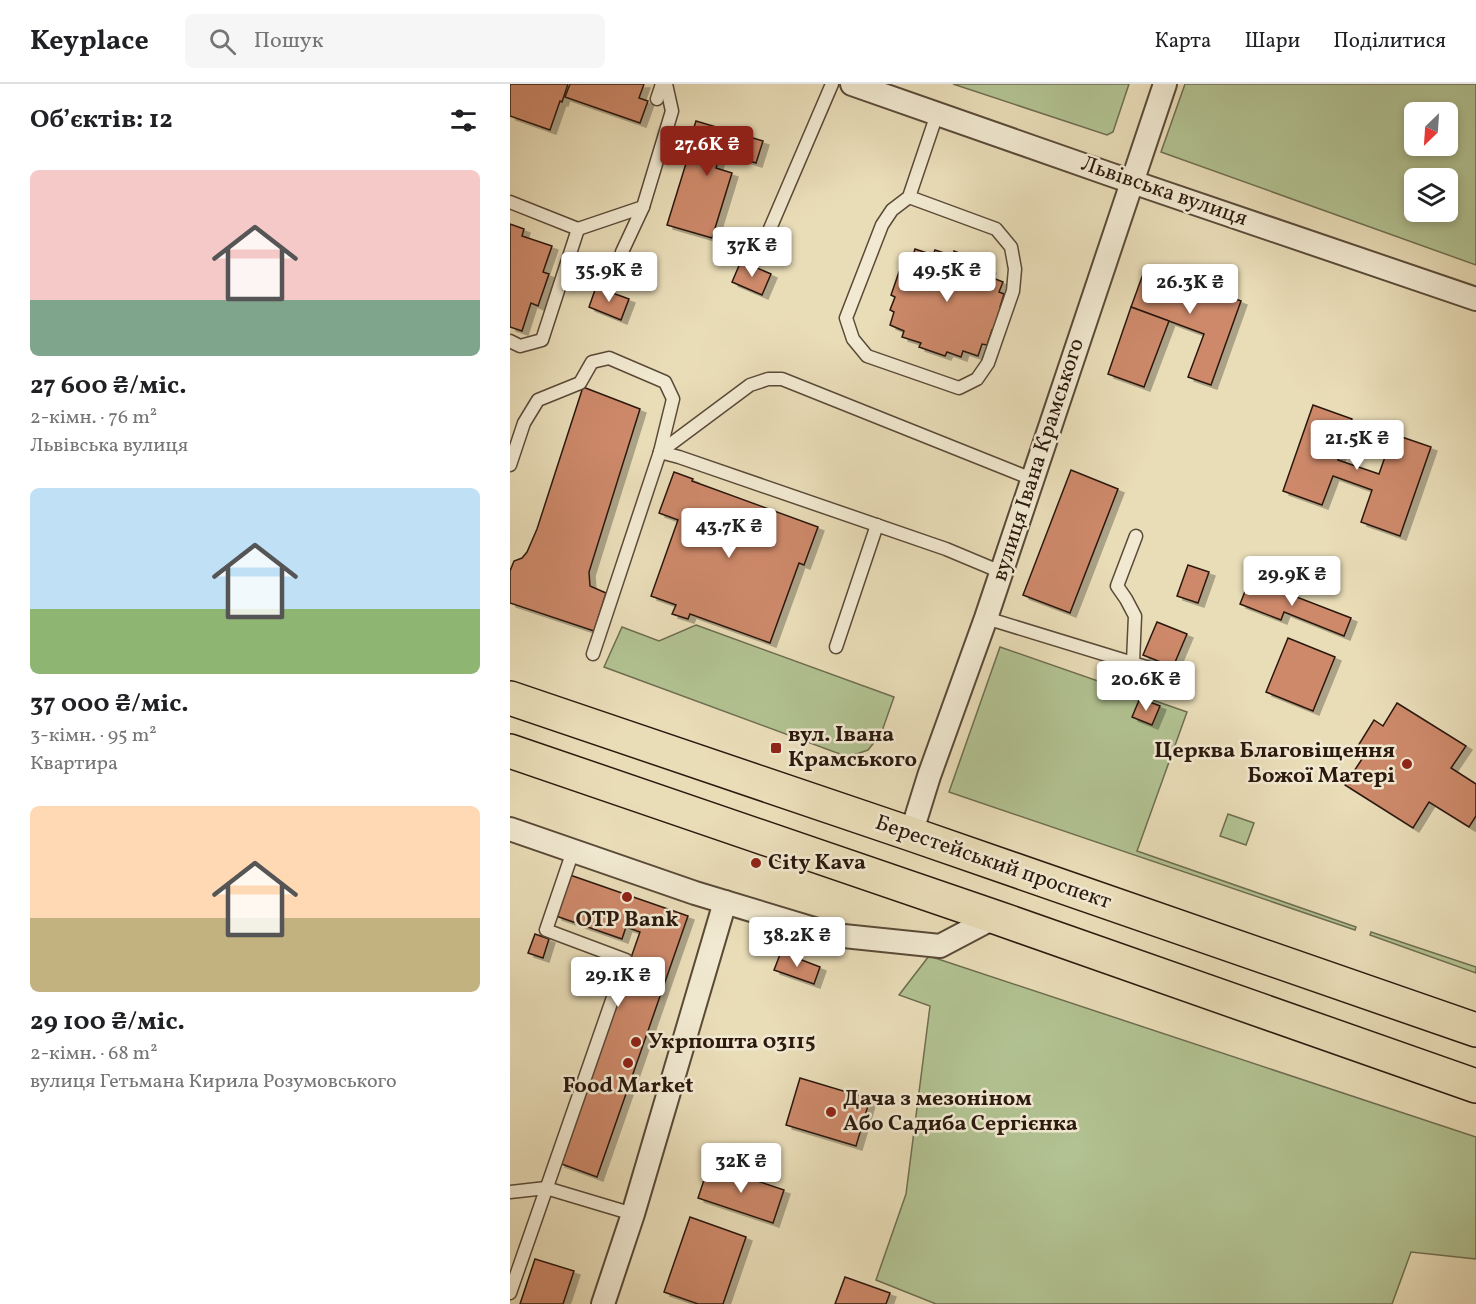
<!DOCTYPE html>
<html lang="uk">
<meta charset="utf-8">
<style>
:root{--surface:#fff;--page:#f6f6f6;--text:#202124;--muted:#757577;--line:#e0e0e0;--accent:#8f2418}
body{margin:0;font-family:Vollkorn,serif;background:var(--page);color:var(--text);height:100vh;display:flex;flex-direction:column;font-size:22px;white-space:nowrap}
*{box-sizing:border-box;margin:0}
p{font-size:20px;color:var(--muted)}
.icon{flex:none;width:33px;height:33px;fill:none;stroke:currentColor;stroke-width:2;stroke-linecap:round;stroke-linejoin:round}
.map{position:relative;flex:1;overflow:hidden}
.details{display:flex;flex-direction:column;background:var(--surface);width:510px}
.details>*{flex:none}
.needle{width:39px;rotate:205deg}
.controls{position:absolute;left:894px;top:18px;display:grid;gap:12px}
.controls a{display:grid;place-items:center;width:54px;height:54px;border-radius:9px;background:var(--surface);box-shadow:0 3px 9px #0003;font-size:30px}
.price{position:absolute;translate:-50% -51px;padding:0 14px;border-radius:6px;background:#fff;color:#222;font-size:20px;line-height:39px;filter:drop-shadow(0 2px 3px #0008)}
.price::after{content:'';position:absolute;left:50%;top:36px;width:18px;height:14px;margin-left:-9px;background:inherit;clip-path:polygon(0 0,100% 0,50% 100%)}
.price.on{background:var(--accent);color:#fff}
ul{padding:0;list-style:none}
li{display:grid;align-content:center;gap:12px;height:318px;padding:0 30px}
li span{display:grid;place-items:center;height:186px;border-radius:9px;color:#555}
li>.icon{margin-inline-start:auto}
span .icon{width:108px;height:108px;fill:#fffc;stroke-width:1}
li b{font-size:26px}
h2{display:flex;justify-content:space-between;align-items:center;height:72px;padding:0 30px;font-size:26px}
header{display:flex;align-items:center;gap:36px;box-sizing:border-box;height:84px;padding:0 30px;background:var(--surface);border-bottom:2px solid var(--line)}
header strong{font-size:28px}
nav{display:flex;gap:33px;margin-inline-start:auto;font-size:21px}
.search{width:420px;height:54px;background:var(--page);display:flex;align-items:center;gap:15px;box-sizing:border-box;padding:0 21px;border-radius:9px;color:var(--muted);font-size:22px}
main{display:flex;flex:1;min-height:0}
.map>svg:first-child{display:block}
</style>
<header>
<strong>Keyplace</strong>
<div class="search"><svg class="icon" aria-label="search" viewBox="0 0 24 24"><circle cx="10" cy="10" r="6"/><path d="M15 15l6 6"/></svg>Пошук</div>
<nav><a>Карта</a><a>Шари</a><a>Поділитися</a></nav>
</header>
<main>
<section class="details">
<h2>Об’єктів: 12<svg class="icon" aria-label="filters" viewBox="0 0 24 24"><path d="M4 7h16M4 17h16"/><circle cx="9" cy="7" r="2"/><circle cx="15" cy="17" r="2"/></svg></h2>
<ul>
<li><span style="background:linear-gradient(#f6c9c9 70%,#7fa58c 0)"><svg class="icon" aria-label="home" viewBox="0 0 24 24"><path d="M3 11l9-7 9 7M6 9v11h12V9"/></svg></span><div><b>27 600 ₴/міс.</b><p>2-кімн. · 76 m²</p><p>Львівська вулиця</p></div></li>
<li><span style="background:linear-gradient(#bfe0f5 65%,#8fb573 0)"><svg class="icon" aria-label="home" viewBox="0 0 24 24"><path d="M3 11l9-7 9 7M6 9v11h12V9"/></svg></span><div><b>37 000 ₴/міс.</b><p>3-кімн. · 95 m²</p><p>Квартира</p></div></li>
<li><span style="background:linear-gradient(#ffd9b3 60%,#c2b280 0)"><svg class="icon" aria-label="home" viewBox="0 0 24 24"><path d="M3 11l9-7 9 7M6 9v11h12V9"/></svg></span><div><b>29 100 ₴/міс.</b><p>2-кімн. · 68 m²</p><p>вулиця Гетьмана Кирила Розумовського</p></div></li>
</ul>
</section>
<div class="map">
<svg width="966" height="1220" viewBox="0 0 966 1220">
<defs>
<filter id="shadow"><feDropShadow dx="6" dy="4" stdDeviation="0" flood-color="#0004"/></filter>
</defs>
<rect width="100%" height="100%" fill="#e9ddb8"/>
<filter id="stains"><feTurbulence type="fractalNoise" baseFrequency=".00333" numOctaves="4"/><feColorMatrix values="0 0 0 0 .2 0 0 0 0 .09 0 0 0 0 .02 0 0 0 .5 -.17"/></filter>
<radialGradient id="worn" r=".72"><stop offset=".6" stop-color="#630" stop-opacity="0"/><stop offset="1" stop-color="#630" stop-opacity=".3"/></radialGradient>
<g fill="#b2c292" stroke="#6e6e50" stroke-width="1.5" fill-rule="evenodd">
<path d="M443,0h176l-16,48 -6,3z"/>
<path d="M675,0h291v181l-315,-113zM904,28h34v34h-34zM904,94h34v34h-34z"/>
<path d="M186,541l198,72 -13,37 -13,16 -20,7 -244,-90 18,-40 37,14z"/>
<path d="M490,563l187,65 -50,139 219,76 -1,3 -406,-138z"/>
<path d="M718,730l26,9 -8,22 -26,-9z"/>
<path d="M861,848l105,35v6l-106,-38z"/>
<path d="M419,872l547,181v122l-65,-7 -19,52h-456l-60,-24 30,-86 24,-188 -31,-11z"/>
</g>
<g fill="#cd896b" stroke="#2b190e" stroke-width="1.5" filter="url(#shadow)">
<path d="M0,0h58l-6,18 -2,-1 -10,29 -40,-14z"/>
<path d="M60,0h74l-5,14 9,3 -8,22 -75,-26z"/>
<path d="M186,37l67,20 -7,22 -35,-11 -5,16 16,5 -20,65 -45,-13 21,-68 -16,-5 4,-10 12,4z"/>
<path d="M0,140l14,5 -2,7 30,10 -9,26 6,2 -11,32 -7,-3 -9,28 -12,-4z"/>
<path d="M405,165l18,6 2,-5 18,6 1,-5 21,8 -1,4 16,6 -2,7 15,6 -4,10 5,2 -4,13 3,1 -8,23 -3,-1 -5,15 -5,-1 -4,12 -15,-5 -2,6 -14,-5 -2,4 -26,-9 2,-4 -19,-6 2,-6 -14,-6 4,-13 -4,-2 5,-13 -4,-2 8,-23 3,1 5,-13 4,2z"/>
<path d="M231,177l30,13 -9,21 -30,-13z"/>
<path d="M636,182l95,35 -30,84 -23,-8 16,-43 -73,-27z"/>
<path d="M86,203l33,12 -8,21 -32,-13z"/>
<path d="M621,223l38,14 -25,66 -36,-13z"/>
<path d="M73,303l57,22 -51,163 1,14 16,7 -12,38 -84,-28v-32l4,-10 8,-3 5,-6 10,-23z"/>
<path d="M803,321l39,14 -14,41 41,14 14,-40 38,13 -31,89 -39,-14 11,-32 -39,-14 -11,29 -39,-14z"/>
<path d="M561,386l47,19 -48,124 -47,-18z"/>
<path d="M164,388l19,7 -1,2 126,46 -14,38 -5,-2 -29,80 -80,-29 -2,5 -16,-5 4,-9 -25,-9 27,-76 -19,-7z"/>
<path d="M678,481l21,7 -11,31 -21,-7z"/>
<path d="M740,495l101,39 -7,18 -60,-24 -3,8 -41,-16z"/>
<path d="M647,538l30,12 -14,33 -30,-12z"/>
<path d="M778,554l47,19 -22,54 -47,-19z"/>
<path d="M630,614l20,8 -8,19 -20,-8z"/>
<path d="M887,619l69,43 -15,22 25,16v32l-7,11 -40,-25 -16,26 -68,-43 17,-26 -9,-5 21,-34 9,6z"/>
<path d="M60,791l118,41 -91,261 -38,-14 81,-231 -14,-5 -4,12 -66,-23z"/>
<path d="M25,850l14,5 -6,19 -15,-5z"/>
<path d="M271,868l39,15 -6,17 -40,-14z"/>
<path d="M290,994l70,21 -14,47 -70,-21z"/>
<path d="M199,1081l75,25 -11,33 -75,-25z"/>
<path d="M180,1133l56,20 -23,67h-25l-34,-12z"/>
<path d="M25,1175l39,12 -11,33h-43z"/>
<path d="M335,1193l45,16 -4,11h-51z"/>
</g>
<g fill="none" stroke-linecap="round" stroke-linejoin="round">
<defs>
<g id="lane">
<path d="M147,15l5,-15"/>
<path d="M399,113l87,32 15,18 4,22 -2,22 -25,72 -11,16 -18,9 -92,-32 -14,-17 -7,-21 36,-93 10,-15 17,-13 28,-83"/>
<path d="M0,118l68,27 -36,111 -22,6 -10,-5"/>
<path d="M68,145l65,-22 29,-96 -6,-27"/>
<path d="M112,168l21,-45"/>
<path d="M247,175l75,-175"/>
<path d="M150,368l90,-67 18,-6h14l250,100"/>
<path d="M0,381l14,-42 14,-23 42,-17 12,-21 17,-4 56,24 8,17 -13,53"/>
<path d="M476,534l199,61"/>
<path d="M326,563l41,-122"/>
<path d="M83,570l67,-202 19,5 267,92 55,23"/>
<path d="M623,578l2,-46 -9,-17 -9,-13 19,-50"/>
<path d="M0,1108l36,-4 87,26"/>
<path d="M0,1209l116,-333 -80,-30 27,-79"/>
</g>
<g id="street">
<path d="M342,0l257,90 367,125"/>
<path d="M0,745l185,64 139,42 106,11 55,-29"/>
<path d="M401,750l18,-58 57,-158 179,-534"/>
<path d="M93,1220l30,-90 92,-312"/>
</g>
<g id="primary">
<path d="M0,614l401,136 565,196"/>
<path d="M0,667l485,166 481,169"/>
</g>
</defs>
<use href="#lane" stroke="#5a4a38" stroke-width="15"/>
<use href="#street" stroke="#5a4a38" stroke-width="26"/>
<use href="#primary" stroke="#2b190e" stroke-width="36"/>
<use href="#lane" stroke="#f1e9d1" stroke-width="12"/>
<use href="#street" stroke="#f1e9d1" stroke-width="22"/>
<use href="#primary" stroke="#e9ddb8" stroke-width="33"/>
</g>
<g fill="#8f2418" stroke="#f1e9d1" stroke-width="2">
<rect x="260" y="658" width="12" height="12" rx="3"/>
<circle cx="897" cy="680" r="6"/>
<circle cx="246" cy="779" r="6"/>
<circle cx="117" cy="813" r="6"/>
<circle cx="126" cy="958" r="6"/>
<circle cx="118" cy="979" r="6"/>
<circle cx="321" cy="1028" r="6"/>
</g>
<g text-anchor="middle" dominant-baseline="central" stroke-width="5" stroke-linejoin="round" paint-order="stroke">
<g font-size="22" fill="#2b190e" stroke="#f1e9d1">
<text transform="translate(654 108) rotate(19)">Львівська вулиця</text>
<text transform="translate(529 376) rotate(-72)">вулиця Івана Крамського</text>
<text transform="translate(483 779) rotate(19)">Берестейський проспект</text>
</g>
<g font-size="22" font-weight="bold" fill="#2b190e" stroke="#f1e9d1" text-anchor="start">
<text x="278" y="651">вул. Івана<tspan x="278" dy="25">Крамського</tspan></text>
<text x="885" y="667" text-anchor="end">Церква Благовіщення<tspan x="885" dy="25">Божої Матері</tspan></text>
<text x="258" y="779">City Kava</text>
<text x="117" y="836" text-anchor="middle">OTP Bank</text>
<text x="138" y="958">Укрпошта 03115</text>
<text x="118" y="1002" text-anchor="middle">Food Market</text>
<text x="333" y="1015">Дача з мезоніном<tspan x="333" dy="25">Або Садиба Сергієнка</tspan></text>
</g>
</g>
<rect width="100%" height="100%" filter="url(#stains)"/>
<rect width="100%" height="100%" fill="url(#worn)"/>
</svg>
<div class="controls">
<a><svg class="needle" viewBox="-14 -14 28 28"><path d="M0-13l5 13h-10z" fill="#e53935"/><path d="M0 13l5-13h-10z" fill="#757577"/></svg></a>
<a><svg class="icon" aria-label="layers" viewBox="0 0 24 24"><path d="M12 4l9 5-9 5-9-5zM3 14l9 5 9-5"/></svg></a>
</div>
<b class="price on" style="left:197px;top:93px">27.6K ₴</b>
<b class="price" style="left:242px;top:194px">37K ₴</b>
<b class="price" style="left:99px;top:219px">35.9K ₴</b>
<b class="price" style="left:437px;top:219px">49.5K ₴</b>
<b class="price" style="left:680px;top:231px">26.3K ₴</b>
<b class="price" style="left:847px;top:387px">21.5K ₴</b>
<b class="price" style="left:219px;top:475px">43.7K ₴</b>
<b class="price" style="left:782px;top:523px">29.9K ₴</b>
<b class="price" style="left:636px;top:628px">20.6K ₴</b>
<b class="price" style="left:287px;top:884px">38.2K ₴</b>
<b class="price" style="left:108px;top:924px">29.1K ₴</b>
<b class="price" style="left:231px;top:1110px">32K ₴</b>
</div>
</main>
